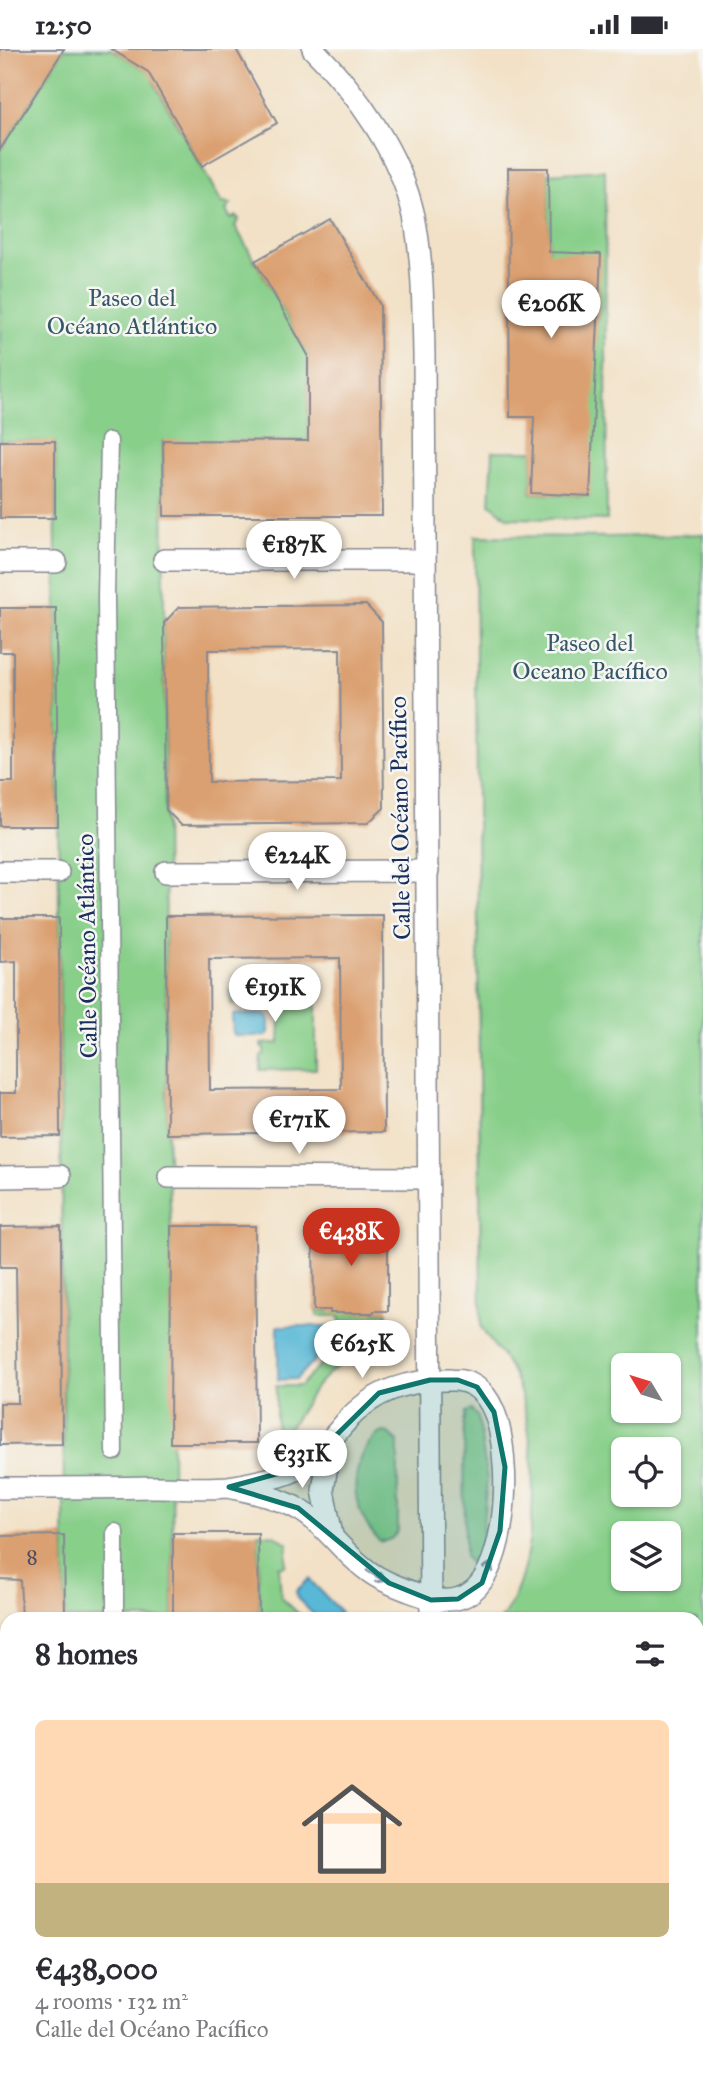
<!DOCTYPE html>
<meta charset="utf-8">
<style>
:root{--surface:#fff;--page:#f7f7f7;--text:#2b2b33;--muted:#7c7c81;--accent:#c8321e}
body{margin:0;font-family:"IM FELL Great Primer",serif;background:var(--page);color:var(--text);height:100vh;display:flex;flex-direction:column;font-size:26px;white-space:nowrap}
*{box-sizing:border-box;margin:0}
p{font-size:23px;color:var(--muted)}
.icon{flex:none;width:38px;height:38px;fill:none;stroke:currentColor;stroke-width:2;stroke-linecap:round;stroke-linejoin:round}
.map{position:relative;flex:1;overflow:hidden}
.side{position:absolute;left:0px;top:1563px;width:704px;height:471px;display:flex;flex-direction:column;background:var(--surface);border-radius:21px 21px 0 0;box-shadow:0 2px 5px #0004}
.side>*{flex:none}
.needle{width:46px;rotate:308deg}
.tools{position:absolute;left:611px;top:1304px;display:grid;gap:14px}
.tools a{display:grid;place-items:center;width:70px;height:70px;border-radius:10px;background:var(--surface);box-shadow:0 2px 5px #0004;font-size:35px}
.price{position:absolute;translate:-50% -60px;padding:0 16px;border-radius:24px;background:#fff;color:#222;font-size:23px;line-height:46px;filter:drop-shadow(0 2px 4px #0008)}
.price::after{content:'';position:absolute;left:50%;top:42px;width:21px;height:16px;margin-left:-10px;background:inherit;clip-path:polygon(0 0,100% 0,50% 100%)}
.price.active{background:var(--accent);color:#fff}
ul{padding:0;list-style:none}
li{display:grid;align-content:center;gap:14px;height:371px;padding:0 35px}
li span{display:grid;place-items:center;height:217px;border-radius:10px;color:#555}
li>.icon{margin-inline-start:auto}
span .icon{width:126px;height:126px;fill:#fffc;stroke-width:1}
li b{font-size:30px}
h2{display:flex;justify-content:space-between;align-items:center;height:84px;padding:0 35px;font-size:30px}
.status{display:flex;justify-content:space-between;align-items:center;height:49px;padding:0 35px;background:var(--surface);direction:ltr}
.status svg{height:19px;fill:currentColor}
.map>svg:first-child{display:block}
</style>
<div class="status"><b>12:50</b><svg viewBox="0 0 49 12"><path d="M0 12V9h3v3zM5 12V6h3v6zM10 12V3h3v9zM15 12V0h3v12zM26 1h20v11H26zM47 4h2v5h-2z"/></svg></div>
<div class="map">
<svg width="703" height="2032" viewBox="0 0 703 2032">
<rect width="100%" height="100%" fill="#f6f6f2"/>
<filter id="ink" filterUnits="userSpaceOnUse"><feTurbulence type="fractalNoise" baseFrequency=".0143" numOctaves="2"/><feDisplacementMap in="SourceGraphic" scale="14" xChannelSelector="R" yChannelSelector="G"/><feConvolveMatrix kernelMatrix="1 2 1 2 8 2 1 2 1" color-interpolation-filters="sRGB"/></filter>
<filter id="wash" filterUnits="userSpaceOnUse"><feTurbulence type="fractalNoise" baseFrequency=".00686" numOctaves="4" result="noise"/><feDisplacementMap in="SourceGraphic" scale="28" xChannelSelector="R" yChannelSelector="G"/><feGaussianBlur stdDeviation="1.57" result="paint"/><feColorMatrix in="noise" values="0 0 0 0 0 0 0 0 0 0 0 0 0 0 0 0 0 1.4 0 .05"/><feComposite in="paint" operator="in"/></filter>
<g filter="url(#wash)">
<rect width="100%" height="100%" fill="#f2e1c6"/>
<g fill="#88cf8a" stroke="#527f74" stroke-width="2" fill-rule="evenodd">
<path d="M64,0h47l45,27 -3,5 69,122 9,1 -5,6 5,9 5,-3 3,3 -4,7 70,123h3v92h-145l4,693 4,92 2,393h-108l-10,-1177 -55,-1v-291z"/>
<path d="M605,121l2,350 -99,-2 -18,-14 3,-53h40l-2,42 58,3 -40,-161 -1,-161z"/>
<path d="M703,485v1547h-217v-6h210v-456h-195c41,-52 39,-184 13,-244 -8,-18 -24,-31 -33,-48l-6,-791 134,1zM623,1316h45v46h-45zM623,1400h45v46h-45zM623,1484h45v46h-45z"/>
<path d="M316,926v94l-56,1 1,-15h3v-7l-3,-1v-3l18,-1 2,-39h-50l-1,-14h5v-14z"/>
<path d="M317,1261l42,3 28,-2c0,29 -17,34 -38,47 -12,8 -24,18 -33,29 -13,17 -21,40 -40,51v-52h24l40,-42v-6l8,-1v-8h-8v-13h-23z"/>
<path d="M471,1361l7,7 9,62 -6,69 -6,14 -5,1 -5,-6 -1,-135 2,-10z"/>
<path d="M383,1383l6,1 9,9v88c-5,9 -9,12 -19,11 -24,-27 -31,-58 -14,-91 4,-7 10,-16 18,-18z"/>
<path d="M258,1484l17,2 13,9 -2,21 -7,2 2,30 23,22h-45z"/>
<rect x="66" y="2027" width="109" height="5"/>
</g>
<g fill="#58b8d6" stroke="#3a749a" stroke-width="2">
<path d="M235,965h31l3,3v16l-3,3h-30l-3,-3 -1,-16z"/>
<path d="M278,1277h54l-1,17 -35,36 -18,1z"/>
<path d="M309,1530l32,33 -8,7h-15l-21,-21 -1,-7z"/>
</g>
<g id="blocks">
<g fill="#dba071" fill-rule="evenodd">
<path d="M0,0h64l-64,101z"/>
<path d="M111,0h125l41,74 -75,43 -54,-94z"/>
<path d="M508,119h40l1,84 52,2 -11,242 -59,-3 3,-76h-24z"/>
<path d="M330,170l50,86 2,211h-218l-1,-76 145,1v-86l-53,-94z"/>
<rect x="0" y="392" width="55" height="77"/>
<path d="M366,556l16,17 2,186 -16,15 -187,2 -15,-15 -2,-187 15,-16zM340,600l1,132 -132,1 -1,-132z"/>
<path d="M0,559h56l2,218h-58v-44h13v-130h-13z"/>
<path d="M383,866l1,217 -217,2 -1,-218zM340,909l1,131 -131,1 -1,-131z"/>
<path d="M0,869h59l1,218 -60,1v-44h16v-132l-16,1z"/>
<path d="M330,1175h44v2h14v85h-14v2h-44v-3h-16l-1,-73h2l1,-10z"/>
<path d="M61,1177l1,218 -62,1v-42h18l-2,-136h-16v-40z"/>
<path d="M171,1177h84l2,217h-87z"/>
<path d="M173,1484h85l1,86h-86z"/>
<path d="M64,1486l1,84h-43l-2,-39 -20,-1v-43z"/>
</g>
</g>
</g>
<g filter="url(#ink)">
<use href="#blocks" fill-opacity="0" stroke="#868892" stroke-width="2"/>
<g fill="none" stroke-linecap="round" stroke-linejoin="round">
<defs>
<g id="pedestrian">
<path d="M109,392l-3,155 8,856"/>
<path d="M115,1483v87"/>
<path d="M119,2026v6"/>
</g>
<g id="minor">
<path d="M313,0c44,44 87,104 101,167 9,45 9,93 10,138l7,1265"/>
<path d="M164,511h259"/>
<path d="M0,513h56"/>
<path d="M0,823h58"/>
<path d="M166,823l262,-1"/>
<path d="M0,1128l60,-1"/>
<path d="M169,1128l259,1"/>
<path d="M331,1392l-8,49 9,45"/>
<path d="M0,1439c51,0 102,0 154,-1 24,0 50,2 74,0 17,-2 35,-7 52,-11 30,-8 45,-30 64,-52 29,-34 65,-45 108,-44 43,0 50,52 52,85 3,36 -3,120 -44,133 -17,6 -35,-1 -51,-7 -13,-5 -27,-10 -38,-18 -27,-18 -44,-47 -71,-63 -21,-13 -47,-17 -71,-23"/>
<path d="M0,1747h7"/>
<path d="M434,2026v6"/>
</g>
</defs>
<use href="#pedestrian" stroke="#868892" stroke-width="19"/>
<use href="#minor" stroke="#868892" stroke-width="24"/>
<use href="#pedestrian" stroke="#fff" stroke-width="16"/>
<use href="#minor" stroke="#fff" stroke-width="21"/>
</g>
<defs><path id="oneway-shaft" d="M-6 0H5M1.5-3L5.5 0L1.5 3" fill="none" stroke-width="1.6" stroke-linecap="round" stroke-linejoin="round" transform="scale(1.75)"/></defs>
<g stroke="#8d97ae">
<use href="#oneway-shaft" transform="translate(487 1523) rotate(-66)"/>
<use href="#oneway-shaft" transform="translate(376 1527) rotate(31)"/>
</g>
</g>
<path fill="#0f766e" fill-opacity="0.2" stroke="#0f766e" stroke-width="5" stroke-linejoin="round" d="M430,1331h28l19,7 17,25 11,55 -5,64 -18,52 -24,16 -27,1 -42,-17 -91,-75 -69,-21 76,-21 74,-73z"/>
<g text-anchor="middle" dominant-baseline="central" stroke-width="5" stroke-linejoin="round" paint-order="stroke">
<g font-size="21" fill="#4b4b63">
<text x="32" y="1508">8</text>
</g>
<g font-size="24" fill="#365769" stroke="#f6f6f2">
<text x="132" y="249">Paseo del<tspan x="132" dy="28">Océano Atlántico</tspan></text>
<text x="590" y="594">Paseo del<tspan x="590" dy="28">Oceano Pacífico</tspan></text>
</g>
<g font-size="24" fill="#1b2f5e" stroke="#f6f6f2">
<text transform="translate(400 769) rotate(-91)">Calle del Océano Pacífico</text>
<text transform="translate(87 897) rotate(-91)">Calle Océano Atlántico</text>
</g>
</g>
</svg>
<div class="tools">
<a><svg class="needle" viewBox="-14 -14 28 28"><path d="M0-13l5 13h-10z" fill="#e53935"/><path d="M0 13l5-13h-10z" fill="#7c7c81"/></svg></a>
<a><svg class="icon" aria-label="locate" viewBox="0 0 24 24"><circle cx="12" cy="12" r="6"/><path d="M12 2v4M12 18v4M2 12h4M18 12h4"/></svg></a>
<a><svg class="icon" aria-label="layers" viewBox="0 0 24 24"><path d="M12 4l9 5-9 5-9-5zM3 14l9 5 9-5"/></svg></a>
</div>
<b class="price" style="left:551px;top:291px">€206K</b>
<b class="price" style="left:294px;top:532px">€187K</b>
<b class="price" style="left:297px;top:843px">€224K</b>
<b class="price" style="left:275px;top:975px">€191K</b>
<b class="price" style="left:299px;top:1107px">€171K</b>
<b class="price active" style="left:351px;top:1219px">€438K</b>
<b class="price" style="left:362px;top:1331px">€625K</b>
<b class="price" style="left:302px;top:1441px">€331K</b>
<section class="side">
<h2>8 homes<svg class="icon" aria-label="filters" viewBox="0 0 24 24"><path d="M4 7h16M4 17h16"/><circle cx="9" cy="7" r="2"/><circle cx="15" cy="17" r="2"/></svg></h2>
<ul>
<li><span style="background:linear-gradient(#ffd9b3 75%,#c2b280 0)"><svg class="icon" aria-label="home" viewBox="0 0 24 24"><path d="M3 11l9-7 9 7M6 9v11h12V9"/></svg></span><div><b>€438,000</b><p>4 rooms · 132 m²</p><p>Calle del Océano Pacífico</p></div></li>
</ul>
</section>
</div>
